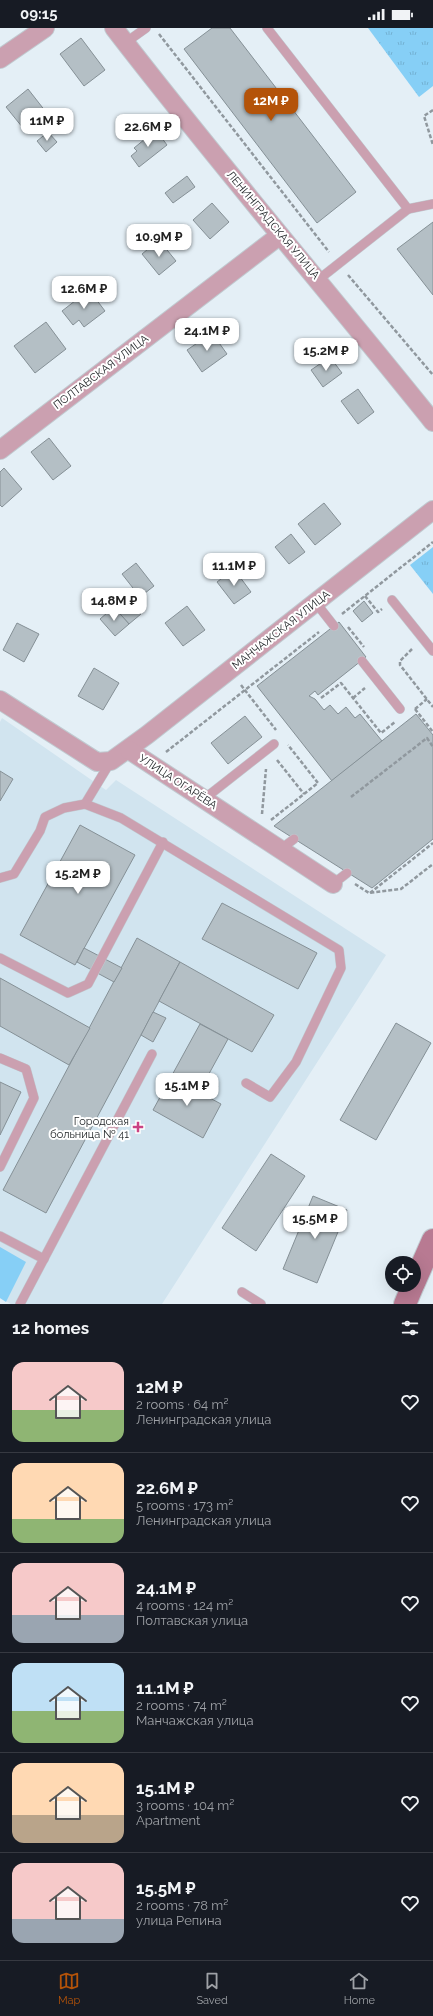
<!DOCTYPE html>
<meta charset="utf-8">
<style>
:root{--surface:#171b24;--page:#20242c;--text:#f1f3f6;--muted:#9ea1a6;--line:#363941;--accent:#b45309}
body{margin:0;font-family:Raleway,sans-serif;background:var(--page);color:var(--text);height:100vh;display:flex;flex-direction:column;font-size:15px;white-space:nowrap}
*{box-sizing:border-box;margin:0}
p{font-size:13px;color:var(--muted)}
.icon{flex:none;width:22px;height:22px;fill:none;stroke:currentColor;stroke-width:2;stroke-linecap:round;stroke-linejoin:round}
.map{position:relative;height:1276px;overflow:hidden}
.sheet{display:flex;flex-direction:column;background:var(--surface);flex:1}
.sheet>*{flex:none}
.buttons{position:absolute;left:385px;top:1228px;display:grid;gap:8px}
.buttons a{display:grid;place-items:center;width:36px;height:36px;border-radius:50%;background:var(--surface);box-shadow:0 4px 16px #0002;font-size:20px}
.price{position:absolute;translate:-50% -34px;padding:0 9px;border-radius:8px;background:#fff;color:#222;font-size:13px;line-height:26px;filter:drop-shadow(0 1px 2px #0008)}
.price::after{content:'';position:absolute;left:50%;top:24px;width:12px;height:9px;margin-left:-6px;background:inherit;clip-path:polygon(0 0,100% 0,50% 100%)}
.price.current{background:var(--accent);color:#fff}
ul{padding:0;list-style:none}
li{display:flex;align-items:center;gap:12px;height:100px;padding:0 12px}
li+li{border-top:1px solid var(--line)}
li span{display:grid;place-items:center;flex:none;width:112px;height:80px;border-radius:12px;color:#555}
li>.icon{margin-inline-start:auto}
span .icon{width:48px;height:48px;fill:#fffc;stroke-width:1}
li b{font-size:17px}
h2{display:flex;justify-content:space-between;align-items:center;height:48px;padding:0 12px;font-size:17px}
.status{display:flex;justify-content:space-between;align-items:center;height:28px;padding:0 20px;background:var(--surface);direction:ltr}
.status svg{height:11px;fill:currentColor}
.menu{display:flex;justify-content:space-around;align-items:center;height:56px;border-top:1px solid var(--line);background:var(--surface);font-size:11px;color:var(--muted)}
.menu a{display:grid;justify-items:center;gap:2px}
.menu .current{color:var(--accent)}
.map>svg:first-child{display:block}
</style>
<div class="status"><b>09:15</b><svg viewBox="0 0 49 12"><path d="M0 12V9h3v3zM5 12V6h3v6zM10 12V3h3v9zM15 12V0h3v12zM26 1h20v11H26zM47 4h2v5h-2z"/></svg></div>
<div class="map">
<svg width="433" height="1276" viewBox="0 0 433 1276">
<defs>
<pattern id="park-tufts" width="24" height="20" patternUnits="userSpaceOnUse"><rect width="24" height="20" fill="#86cff6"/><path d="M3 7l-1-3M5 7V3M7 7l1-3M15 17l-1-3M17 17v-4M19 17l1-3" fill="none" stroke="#73b1d3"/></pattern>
</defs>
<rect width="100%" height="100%" fill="#e4eff6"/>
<path fill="#d1e4ef" d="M2,690l104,72 10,-10 270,175 -224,349h-151l-11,-6v-576z"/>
<path fill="#86cff6" d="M0,1219l26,15 -20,40 -6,-4z"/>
<g fill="url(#park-tufts)">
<path d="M368,0h65v58l-14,11z"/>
<path d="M433,519v47l-23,-29z"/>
</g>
<g fill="#b4bfc5" stroke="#859096">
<path d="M212,0h18l126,164 -39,31 -133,-174z"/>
<path d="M81,10l24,32 -21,16 -24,-32z"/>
<path d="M28,61l18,23 -7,14 -16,2 -17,-21z"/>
<path d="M156,102l11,15 -28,22 -8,-11 6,-5 -3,-3z"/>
<path d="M48,104l9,10 -11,10 -9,-11z"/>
<path d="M187,148l8,11 -22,16 -8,-10z"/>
<path d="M212,175l17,19 -19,17 -17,-19z"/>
<path d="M433,194v73l-36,-46z"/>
<path d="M159,212l17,21 -17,14 -17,-21z"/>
<path d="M89,262l16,21 -21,16 -5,-7 -6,5 -11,-14z"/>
<path d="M46,294l20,27 -31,24 -21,-27z"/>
<path d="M212,305l15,21 -25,18 -15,-22z"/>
<path d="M330,329l12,16 -19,14 -12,-17z"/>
<path d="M358,361l16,23 -16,12 -17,-23z"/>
<path d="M49,410l22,28 -18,14 -22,-28z"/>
<path d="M4,440l18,21 -20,18 -2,-2v-33z"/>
<path d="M324,475l17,21 -26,21 -17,-21z"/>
<path d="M291,506l14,18 -16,12 -14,-17z"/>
<path d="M136,535l18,23 -14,11 -18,-23z"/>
<path d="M234,541l17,23 -17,12 -17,-22z"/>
<path d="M126,569l15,17 -12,10 -15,-17z"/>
<path d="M364,573l9,12 -11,9 -9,-11z"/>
<path d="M187,578l18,24 -22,16 -18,-23z"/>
<path d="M114,579l15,17 -14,12 -15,-17z"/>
<path d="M339,594l27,35 -48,38 -3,-4 -6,5 6,3 9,11 6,-5 8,9 8,-7 9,11 5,-4 22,27 -50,40 -75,-95z"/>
<path d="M17,595l22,11 -15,28 -21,-12z"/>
<path d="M94,640l25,15 -16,27 -25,-14z"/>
<path d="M416,686l17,21v104l-61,49 -98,-62z"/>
<path d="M245,688l17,21 -34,27 -17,-21z"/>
<path d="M0,743l13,8 -13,22z"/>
<path d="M80,797l55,30 -60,110 -55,-30z"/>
<path d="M222,875l95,50 -19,36 -96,-50z"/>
<path d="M137,910l43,24 -134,251 -43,-23z"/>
<path d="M84,920l38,20 -8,14 -37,-20z"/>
<path d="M180,934l94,53 -22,37 -93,-51z"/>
<path d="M0,950l90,50 -21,37 -69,-39z"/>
<path d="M153,984l13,6 -13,24 -12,-7z"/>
<path d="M396,995l35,20 -55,97 -36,-20z"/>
<path d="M200,996l28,15 -29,53 -28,-15z"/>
<path d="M171,1049l50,27 -18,34 -50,-28z"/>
<path d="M206,1052l12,6 -7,13 -12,-7z"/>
<path d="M0,1054l21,10 -21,43z"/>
<path d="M271,1126l34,22 -49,75 -34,-23z"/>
<path d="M313,1168l34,14 -30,73 -34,-14z"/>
</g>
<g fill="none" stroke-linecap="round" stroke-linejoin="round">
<defs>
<g id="service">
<path d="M267,0l141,181 25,-5"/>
<path d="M125,15l21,-15"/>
<path d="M318,252l90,-71"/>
<path d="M392,572l41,51"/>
<path d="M316,575l18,23"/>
<path d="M362,633l38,48"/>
<path d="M204,771l70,-55"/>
<path d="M85,776l26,-43"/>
<path d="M281,821l13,-10"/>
<path d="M0,850l14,-4 26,-43 5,-14 19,-9 21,-4 36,14 218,132 2,18 -45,94 -26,35 -24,-14"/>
<path d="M333,856l14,-11"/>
<path d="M0,930l68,35 20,-9 75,-142"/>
<path d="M0,1030l26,11 8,29 -34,69"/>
<path d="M0,1208l44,23"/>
<path d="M242,1264l19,12"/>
<path d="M20,1276l132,-250"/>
</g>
<g id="minor">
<path d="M114,0c103,134 213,262 319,394"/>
<path d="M0,31l45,-31"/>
<path d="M0,422l279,-214"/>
<path d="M0,672l97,62 14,-1 36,-26 286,-225"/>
<path d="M129,722l204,134"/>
</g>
<g id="secondary">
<path d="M414,1255l19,-43"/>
<path d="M405,1276l8,-19"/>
</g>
</defs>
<use href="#service" stroke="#c0cad0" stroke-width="10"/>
<use href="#minor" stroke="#c0cad0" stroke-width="20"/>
<use href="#secondary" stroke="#c0cad0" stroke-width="24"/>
<g stroke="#90989e" stroke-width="2.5" stroke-dasharray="4 2" stroke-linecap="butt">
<path d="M159,6l170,218"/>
<path d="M433,82l-9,6 9,29"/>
<path d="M348,247l85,100"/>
<path d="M365,568l13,16 4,-3"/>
<path d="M342,586l91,-72"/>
<path d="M348,599l16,20"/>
<path d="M412,621l-12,12v4l33,42"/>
<path d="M241,657l35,45"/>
<path d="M321,670l20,-15 40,50 14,-11"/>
<path d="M353,670l12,-10"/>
<path d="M415,681l18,23"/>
<path d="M415,681l12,-10"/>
<path d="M166,724l153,-120"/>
<path d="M277,732l27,34"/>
<path d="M351,769l76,-59 6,9"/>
<path d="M262,786l4,-45"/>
<path d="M271,792l47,-37 -30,-38"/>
<path d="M355,856l14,9 32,-4 32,-25"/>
<path d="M370,865l63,-50"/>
</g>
<use href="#service" stroke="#cba0b0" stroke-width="9"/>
<use href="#minor" stroke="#cba0b0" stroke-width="18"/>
<use href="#secondary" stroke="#b87a92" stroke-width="22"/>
</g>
<path fill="#ca4383" stroke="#fff" stroke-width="1.5" d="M136 1093h4v4h4v4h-4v4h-4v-4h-4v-4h4z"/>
<g text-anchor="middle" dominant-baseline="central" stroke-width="4" stroke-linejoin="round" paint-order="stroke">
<g font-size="11" fill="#1d2124" stroke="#fff">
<text transform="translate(273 197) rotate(50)">ЛЕНИНГРАДСКАЯ УЛИЦА</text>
<text transform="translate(101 344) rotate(-37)">ПОЛТАВСКАЯ УЛИЦА</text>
<text transform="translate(281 602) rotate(-38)">МАНЧАЖСКАЯ УЛИЦА</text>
<text transform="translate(178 754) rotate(33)">УЛИЦА ОГАРЁВА</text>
</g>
<g font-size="11" fill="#1d2124" stroke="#fff" text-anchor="end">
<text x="129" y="1093">Городская<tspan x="129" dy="13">больница № 41</tspan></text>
</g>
</g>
</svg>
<div class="buttons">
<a><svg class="icon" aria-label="locate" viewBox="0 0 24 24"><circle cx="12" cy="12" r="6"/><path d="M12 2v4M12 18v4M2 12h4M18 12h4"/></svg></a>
</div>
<b class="price current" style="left:271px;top:94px">12M ₽</b>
<b class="price" style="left:47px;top:114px">11M ₽</b>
<b class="price" style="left:148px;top:120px">22.6M ₽</b>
<b class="price" style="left:159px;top:230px">10.9M ₽</b>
<b class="price" style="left:84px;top:282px">12.6M ₽</b>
<b class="price" style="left:207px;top:324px">24.1M ₽</b>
<b class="price" style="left:326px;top:344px">15.2M ₽</b>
<b class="price" style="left:234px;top:559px">11.1M ₽</b>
<b class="price" style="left:114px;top:594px">14.8M ₽</b>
<b class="price" style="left:78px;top:867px">15.2M ₽</b>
<b class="price" style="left:187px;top:1079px">15.1M ₽</b>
<b class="price" style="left:315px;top:1212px">15.5M ₽</b>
</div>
<section class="sheet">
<h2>12 homes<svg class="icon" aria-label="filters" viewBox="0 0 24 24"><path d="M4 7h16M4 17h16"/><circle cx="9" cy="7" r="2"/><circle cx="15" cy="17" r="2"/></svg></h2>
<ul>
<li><span style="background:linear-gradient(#f6c9c9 60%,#8fb573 0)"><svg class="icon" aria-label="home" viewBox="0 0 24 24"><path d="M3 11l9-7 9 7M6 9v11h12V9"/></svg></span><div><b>12M ₽</b><p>2 rooms · 64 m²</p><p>Ленинградская улица</p></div><svg class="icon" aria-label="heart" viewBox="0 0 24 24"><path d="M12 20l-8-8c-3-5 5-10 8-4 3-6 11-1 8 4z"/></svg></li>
<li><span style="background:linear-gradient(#ffd9b3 70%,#8fb573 0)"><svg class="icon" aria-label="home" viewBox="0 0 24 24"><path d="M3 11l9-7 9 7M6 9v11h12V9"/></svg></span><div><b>22.6M ₽</b><p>5 rooms · 173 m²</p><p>Ленинградская улица</p></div><svg class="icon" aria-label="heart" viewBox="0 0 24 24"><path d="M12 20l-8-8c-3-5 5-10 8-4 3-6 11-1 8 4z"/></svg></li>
<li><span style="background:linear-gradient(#f6c9c9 65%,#9aa5b1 0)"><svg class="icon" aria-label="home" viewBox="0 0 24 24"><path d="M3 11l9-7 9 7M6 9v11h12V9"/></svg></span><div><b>24.1M ₽</b><p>4 rooms · 124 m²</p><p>Полтавская улица</p></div><svg class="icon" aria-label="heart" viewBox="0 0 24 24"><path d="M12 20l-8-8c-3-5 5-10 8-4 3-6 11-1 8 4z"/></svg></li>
<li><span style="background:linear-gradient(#bfe0f5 60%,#8fb573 0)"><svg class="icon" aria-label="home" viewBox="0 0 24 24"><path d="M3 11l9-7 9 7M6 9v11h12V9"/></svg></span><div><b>11.1M ₽</b><p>2 rooms · 74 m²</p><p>Манчажская улица</p></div><svg class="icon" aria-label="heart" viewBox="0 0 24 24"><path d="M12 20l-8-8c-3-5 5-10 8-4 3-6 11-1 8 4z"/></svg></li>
<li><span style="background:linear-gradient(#ffd9b3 65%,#b9a48a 0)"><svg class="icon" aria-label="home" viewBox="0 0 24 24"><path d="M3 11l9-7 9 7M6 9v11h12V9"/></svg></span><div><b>15.1M ₽</b><p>3 rooms · 104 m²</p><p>Apartment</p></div><svg class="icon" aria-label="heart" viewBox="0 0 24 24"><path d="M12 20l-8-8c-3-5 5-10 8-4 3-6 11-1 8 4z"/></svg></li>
<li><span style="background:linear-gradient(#f6c9c9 70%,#9aa5b1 0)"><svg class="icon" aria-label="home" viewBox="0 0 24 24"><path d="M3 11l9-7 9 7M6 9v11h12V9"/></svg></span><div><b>15.5M ₽</b><p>2 rooms · 78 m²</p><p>улица Репина</p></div><svg class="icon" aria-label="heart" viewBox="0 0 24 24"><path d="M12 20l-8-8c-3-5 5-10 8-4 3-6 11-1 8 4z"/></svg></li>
</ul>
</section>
<nav class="menu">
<a class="current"><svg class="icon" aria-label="map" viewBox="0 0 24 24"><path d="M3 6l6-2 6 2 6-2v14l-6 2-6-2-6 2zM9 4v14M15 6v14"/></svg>Map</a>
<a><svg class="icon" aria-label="saved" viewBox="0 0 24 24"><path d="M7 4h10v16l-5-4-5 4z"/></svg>Saved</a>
<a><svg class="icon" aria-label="home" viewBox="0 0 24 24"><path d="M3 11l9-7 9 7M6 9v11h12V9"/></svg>Home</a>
</nav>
